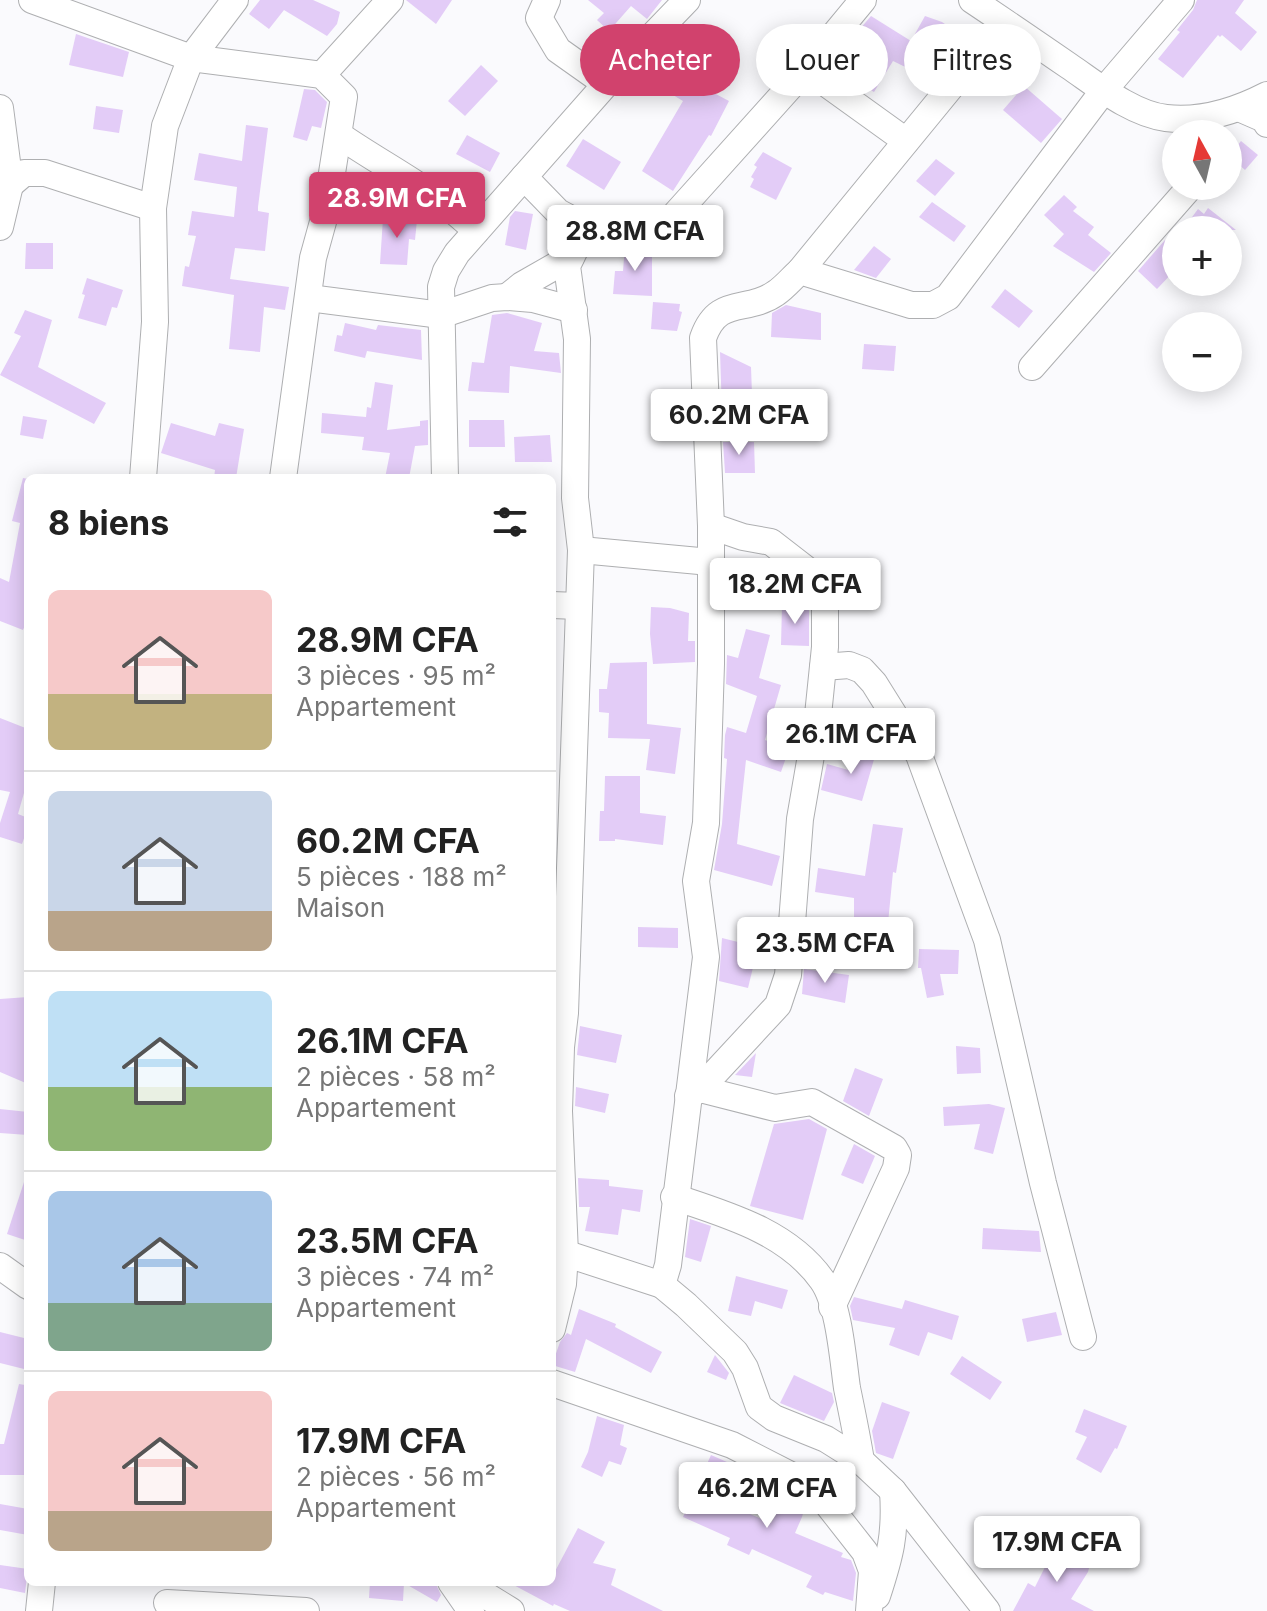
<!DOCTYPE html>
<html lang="fr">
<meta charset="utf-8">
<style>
:root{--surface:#fff;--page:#f2f2f2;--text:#222;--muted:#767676;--line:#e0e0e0;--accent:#d1426d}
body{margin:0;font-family:Inter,sans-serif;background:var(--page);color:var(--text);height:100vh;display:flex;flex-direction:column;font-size:30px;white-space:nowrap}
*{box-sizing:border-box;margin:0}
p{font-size:26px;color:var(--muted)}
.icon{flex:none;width:44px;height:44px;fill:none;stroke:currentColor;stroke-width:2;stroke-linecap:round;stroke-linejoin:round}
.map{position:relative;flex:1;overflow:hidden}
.sheet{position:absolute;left:24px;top:474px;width:532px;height:1112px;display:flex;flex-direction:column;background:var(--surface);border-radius:12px;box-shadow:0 4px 20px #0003}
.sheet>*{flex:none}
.banner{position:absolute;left:580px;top:24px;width:566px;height:72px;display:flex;gap:16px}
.needle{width:52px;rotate:352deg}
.fabs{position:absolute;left:1162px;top:120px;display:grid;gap:16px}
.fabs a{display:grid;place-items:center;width:80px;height:80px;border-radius:50%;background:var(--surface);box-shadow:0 4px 20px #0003;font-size:40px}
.price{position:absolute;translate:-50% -68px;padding:0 18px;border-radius:8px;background:#fff;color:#222;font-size:26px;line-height:52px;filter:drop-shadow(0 2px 4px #0008)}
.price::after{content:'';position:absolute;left:50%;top:48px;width:24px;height:18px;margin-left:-12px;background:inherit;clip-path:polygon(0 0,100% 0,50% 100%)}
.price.on{background:var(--accent);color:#fff}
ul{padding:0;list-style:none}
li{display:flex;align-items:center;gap:24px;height:200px;padding:0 24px}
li+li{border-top:2px solid var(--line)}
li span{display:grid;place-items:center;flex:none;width:224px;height:160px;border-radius:12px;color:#555}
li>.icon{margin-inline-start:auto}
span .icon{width:96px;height:96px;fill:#fffc;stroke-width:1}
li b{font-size:34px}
h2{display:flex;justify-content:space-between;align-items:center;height:96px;padding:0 24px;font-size:34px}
.tag{padding:0 28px;border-radius:36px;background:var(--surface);box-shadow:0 4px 20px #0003;font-size:28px;line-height:72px}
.tag.on{background:var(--accent);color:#fff}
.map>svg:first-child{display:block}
</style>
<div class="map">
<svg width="1267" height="1611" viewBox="0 0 1267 1611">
<rect width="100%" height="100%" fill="#fafafd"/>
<g fill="#e3ccf7">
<path d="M260,0h53l27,12 -3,12 -10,12 -43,-26 -15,19 -20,-15z"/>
<path d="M406,0h46l-16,24z"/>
<path d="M588,0h74l-15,19 -16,-13 -22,25 -12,-11 7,-7z"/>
<path d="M1197,0h47l-9,13 22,19 -16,19 -19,-16 -2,2 -2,-2 -35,43 -25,-19 22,-27 -3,-2 16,-20z"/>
<path d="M871,16l40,25 14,-25 17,6 16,11 -24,48 -41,-20 -19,31 -37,-21 17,-35z"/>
<path d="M76,34l53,18 -6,25 -54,-12z"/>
<path d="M676,37l35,21 -16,25 34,18 -18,35 -2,-1 -36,56 -31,-20 41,-70 -30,-18 15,-25 -4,-2z"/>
<path d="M481,65l17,16 -33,35 -17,-15z"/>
<path d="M1024,86l38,33 -21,24 -38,-33z"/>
<path d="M304,89l11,1 12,12 -6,26 -9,-2 -5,15 -14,-4z"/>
<path d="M96,106l27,4 -4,23 -26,-4z"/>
<path d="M246,125l22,3 -10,79v4l11,2 -4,38 -30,-3 -5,31 59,8 -4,23 -21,-3 -4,45 -31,-3 5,-54 -52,-9 3,-20 4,1 7,-31 -8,-1 4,-24 42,6 3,-30 -43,-7 5,-27 43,8z"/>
<path d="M467,135l33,18 -10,19 -34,-18z"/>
<path d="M583,139l38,23 -17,28 -38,-24z"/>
<path d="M1241,141l17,14 -13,15 -16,-14z"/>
<path d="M763,152l29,16 -16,32 -26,-13 4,-8 -3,-2 6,-10 -3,-2z"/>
<path d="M936,159l19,14 -20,23 -19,-15z"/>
<path d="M348,184l25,2 -3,38 -29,-2z"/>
<path d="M1064,195l13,12 -4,4 21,16 -6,8 23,18 -17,19 -41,-26 11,-12 -20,-19z"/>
<path d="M932,202l34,24 -12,16 -35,-25z"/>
<path d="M1208,208l28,22h-42l-7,-6 11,-15 6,5z"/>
<path d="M515,211l18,3 -7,36 -21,-5 5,-28z"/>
<path d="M383,218l34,2 -2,20 -6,-1 -2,26 -27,-1z"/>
<path d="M1165,240l11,11v18l-19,20 -19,-18z"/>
<path d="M26,243h27v26h-28z"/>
<path d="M625,246l27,3v47l-39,-2 2,-23h8z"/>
<path d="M874,246l17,13 -15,19 -22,-8z"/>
<path d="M87,278l36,12 -6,18 -5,-1 -6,19 -28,-8 7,-23 -3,-1z"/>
<path d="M1005,289l28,22 -14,17 -28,-21z"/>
<path d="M653,302l27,2 -1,7 3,1 -5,19 -26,-2z"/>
<path d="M786,305l35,8v27l-50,-3 1,-24z"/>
<path d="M25,310l27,10 -14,47 68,36 -12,21 -94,-49 21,-39 -7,-3z"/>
<path d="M507,313l35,10 -8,28 25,2 2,20 -51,-7 -1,27 -41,-2 4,-29 12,1 8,-48z"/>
<path d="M345,323l31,7 2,-5 43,5 1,30 -55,-9 -2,7 -31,-7 3,-16 5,1z"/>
<path d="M864,344l32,2 -2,25 -32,-2z"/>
<path d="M720,352l31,15 1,27 19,1 -2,28 -20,-5v-4l-27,-2z"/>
<path d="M375,382l18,3 -6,45 33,-4v-5l8,-1v25l-13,1 -6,32h-24l5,-25 -28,-3 2,-13 -43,-4 1,-20 44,4 1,-10 4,1z"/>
<path d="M23,416l24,4 -4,19 -23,-4z"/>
<path d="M469,420h35l1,27h-36z"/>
<path d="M171,423l44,13 4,-13 25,6 -8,49h-22l1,-8 -54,-17z"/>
<path d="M550,435l2,27h-37l-1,-25z"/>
<path d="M723,442h31l1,31h-30z"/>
<path d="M23,478l5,1v139l-5,12 -23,-9v-43l9,4 11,-59 -8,-2z"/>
<path d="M737,561h33l10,8 -1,34 -44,-1z"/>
<path d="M782,605l27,1v40l-28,-1z"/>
<path d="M651,607l19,1 19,5 -1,28h7v21l-42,2 -3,-30z"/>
<path d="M746,629l24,6 -11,43 22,7 -16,55 24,9 -8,23 -35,-12 -9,84 43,12 -8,30 -58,-16 8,-46 5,-65 -3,-1 1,-23 2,-8 19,6 11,-37 -31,-12 1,-29 11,3z"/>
<path d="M647,662v62l34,4 -6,46 -29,-4 4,-31 -42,-1 1,-25 -10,-1v-23h8l3,-26z"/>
<path d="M0,718l28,11v50l-10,35 10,4v9l-6,17 -22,-7v-14l10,-31 -10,-2z"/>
<path d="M859,745l18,4 -15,52 -41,-11 6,-26 25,7z"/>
<path d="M605,776h35v37l26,3 -3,29 -48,-6v2h-16l1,-30h4z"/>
<path d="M873,824l30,4 -7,45 -3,-1 -5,51 5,1v6l5,2 -4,19 -44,-9 4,-14v-30l-39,-6 3,-24 47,8z"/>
<path d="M638,927l40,1v20l-40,-1z"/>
<path d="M722,938l36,9 -10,41 -29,-7z"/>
<path d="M919,949l40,1 -1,24h-18l4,21 -17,3 -6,-30h-3z"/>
<path d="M804,969l45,6 -4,28 -43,-9z"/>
<path d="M28,997v87l-28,-12v-73z"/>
<path d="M580,1026l42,9 -6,28 -39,-8z"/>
<path d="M956,1046l24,2 1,25 -24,1z"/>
<path d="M756,1053l-4,24 -17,-2z"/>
<path d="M855,1068l28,11 -14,37 -26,-15z"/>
<path d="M576,1087l33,7 -4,19 -30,-7z"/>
<path d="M989,1104l16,4 -12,46 -19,-5 6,-25 -36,2 -1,-19z"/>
<path d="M0,1109l28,3v23l-28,-2z"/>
<path d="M809,1119l18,10 -24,91 -53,-14 24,-82z"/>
<path d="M854,1144l21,12 -12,28 -22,-9z"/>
<path d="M578,1178l31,2v6l34,4 -3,22 -18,-3 -4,26 -33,-4 5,-24h-11z"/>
<path d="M25,1179h3v62l-21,-7z"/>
<path d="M690,1219l21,7 -10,36 -16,-5z"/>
<path d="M983,1228l56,3 2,21 -59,-3z"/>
<path d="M736,1276l52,14 -6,19 -27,-8 -4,15 -23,-5z"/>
<path d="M854,1297l48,12 3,-9 54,16 -7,24 -24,-8 -9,24 -30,-11 6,-17 -42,-8 -3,-14z"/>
<path d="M579,1309l37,15 -1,3 47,25 -11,21 -65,-34 -11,33 -23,-7 8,-23 7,-9 4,2z"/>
<path d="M1056,1312l6,23 -35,7 -5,-23z"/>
<path d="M0,1332l28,7v31l-28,-7z"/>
<path d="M715,1355l14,18 -3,7 -19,-8z"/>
<path d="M962,1356l40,26 -12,18 -40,-26z"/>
<path d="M794,1375l38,18 2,9 -10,19 -44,-18z"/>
<path d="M19,1384l6,1v22l3,1v19l-4,-1v49h-24v-31h4z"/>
<path d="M882,1402l28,10 -17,47 -17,-6 -4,-22z"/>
<path d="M1084,1409l43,17 -10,23 -2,-1 -14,25 -25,-14 11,-22 -12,-5z"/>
<path d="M597,1416l27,9 -4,20 7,3 -6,17 -12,-4 -7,16 -21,-10 7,-15z"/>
<path d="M711,1455l41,18 -16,35 35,15 8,-14 2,-12 5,1 2,-6 16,8 2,3 -4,14 -7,16 48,20 -2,4 10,3 5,13 -3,28 -28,-9 -2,3 -17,-8 6,-11 -60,-27 -3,6 -22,-10 3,-7 -47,-21z"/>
<path d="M0,1504l28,5v26l-28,-5z"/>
<path d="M578,1528l27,14 -12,21 23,6 -5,16 52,26h-93l-16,-7 -1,2 -45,-24h44v-5z"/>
<path d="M1053,1545l38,15 -3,12 -17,27 23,12h-81l15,-28 7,4 16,-32z"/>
<path d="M0,1565l28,4 -3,24 -25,-5z"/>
<path d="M370,1582h65l6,13 -4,7 -33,-19 -1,18 -34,-3z"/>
</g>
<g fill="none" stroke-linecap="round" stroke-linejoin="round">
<defs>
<g id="minor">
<path d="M32,0l159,58 131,17 22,22 -18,114 -13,47 -30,220"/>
<path d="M547,0l-8,18 19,32 48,34"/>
<path d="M972,0c33,22 65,44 97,66 28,19 63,48 97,52 36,4 70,-7 101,-23"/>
<path d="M806,69l100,72"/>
<path d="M322,75l68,-75"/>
<path d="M0,108l10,77 -10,42"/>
<path d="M1241,109l23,10 3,5"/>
<path d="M339,135c46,32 97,56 137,96"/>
<path d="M524,177l34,35 28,15 67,1 20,-11 133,-148 57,-69"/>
<path d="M10,185l14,-12h21l108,35"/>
<path d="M800,271l204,-249"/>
<path d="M507,297l15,-12 49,-28"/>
<path d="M309,298l132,17 51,-17 15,-1 26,2 41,11"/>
<path d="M1032,367l159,-181"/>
<path d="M143,478l12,-156 -2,-114 12,-82 26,-68 44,-58"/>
<path d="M445,478l-4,-191 5,-16 11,-18 149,-169 81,-84"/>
<path d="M581,550l129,12"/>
<path d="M552,605l26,1"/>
<path d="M823,667l26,-2 13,5 12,13 45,72 68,185 56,243 40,154"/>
<path d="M700,1089l75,19 37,-6 82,46 4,7 -2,13 -64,139"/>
<path d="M688,1096l12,-7 78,-84 10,-30 12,-156 18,-104 7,-68v-46l-14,-28 -40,-31 -28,-5 -32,-11"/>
<path d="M674,1197c54,18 114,35 148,83 17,23 21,80 25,108 5,24 10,48 14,73"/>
<path d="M552,1249l110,36 24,20 49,47 10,16 14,39 15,11 52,21 35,22 32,30 94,120"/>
<path d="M0,1266l28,20"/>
<path d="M662,1285l6,-20 38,-308 -10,-76 10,-58 5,-159v-138l-8,-188c15,-43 43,-24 73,-45 9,-6 16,-15 24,-22l111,34h22l15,-8 156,-207 77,-90"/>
<path d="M552,1329l11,-45 2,-30 -6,-143 2,-64 4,-34 16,-463 -6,-52 2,-159 -10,-73 19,-39"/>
<path d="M552,1383l180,62 82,42 51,65 7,19 -3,40"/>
<path d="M451,1582l20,29"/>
<path d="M464,1582l47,29"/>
<path d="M877,1596c13,-40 19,-61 16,-105"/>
<path d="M167,1603l139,8"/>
<path d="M39,1611l3,-29"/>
</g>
</defs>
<use href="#minor" stroke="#aeafb1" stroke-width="28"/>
<use href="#minor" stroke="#fff" stroke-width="26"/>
</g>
</svg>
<div class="fabs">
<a><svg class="needle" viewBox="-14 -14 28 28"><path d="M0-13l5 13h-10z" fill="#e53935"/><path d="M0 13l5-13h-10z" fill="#767676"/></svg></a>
<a>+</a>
<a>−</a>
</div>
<b class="price on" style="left:397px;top:240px">28.9M CFA</b>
<b class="price" style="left:635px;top:273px">28.8M CFA</b>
<b class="price" style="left:739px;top:457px">60.2M CFA</b>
<b class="price" style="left:795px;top:626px">18.2M CFA</b>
<b class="price" style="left:851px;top:776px">26.1M CFA</b>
<b class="price" style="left:825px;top:985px">23.5M CFA</b>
<b class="price" style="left:767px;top:1530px">46.2M CFA</b>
<b class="price" style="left:1057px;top:1584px">17.9M CFA</b>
<div class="banner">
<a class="tag on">Acheter</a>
<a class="tag">Louer</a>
<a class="tag">Filtres</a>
</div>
<section class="sheet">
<h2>8 biens<svg class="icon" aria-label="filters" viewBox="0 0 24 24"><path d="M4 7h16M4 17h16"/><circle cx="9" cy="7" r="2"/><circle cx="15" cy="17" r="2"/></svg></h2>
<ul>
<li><span style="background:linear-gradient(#f6c9c9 65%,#c2b280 0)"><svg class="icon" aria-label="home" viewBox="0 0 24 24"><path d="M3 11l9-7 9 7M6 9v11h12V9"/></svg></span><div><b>28.9M CFA</b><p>3 pièces · 95 m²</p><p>Appartement</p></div></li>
<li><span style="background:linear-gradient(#c9d6e8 75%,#b9a48a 0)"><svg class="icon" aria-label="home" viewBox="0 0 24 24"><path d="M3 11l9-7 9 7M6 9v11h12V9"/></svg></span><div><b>60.2M CFA</b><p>5 pièces · 188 m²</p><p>Maison</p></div></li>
<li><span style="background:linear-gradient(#bfe0f5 60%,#8fb573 0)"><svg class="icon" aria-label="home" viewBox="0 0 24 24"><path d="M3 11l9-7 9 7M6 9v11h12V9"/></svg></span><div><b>26.1M CFA</b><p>2 pièces · 58 m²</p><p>Appartement</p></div></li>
<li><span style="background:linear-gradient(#a9c7e8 70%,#7fa58c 0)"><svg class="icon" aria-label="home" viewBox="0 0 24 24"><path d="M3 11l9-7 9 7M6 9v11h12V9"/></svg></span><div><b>23.5M CFA</b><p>3 pièces · 74 m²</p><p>Appartement</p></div></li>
<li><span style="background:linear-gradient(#f6c9c9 75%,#b9a48a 0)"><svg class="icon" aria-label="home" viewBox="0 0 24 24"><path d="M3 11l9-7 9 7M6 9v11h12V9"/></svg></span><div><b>17.9M CFA</b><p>2 pièces · 56 m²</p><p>Appartement</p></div></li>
</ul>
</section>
</div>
